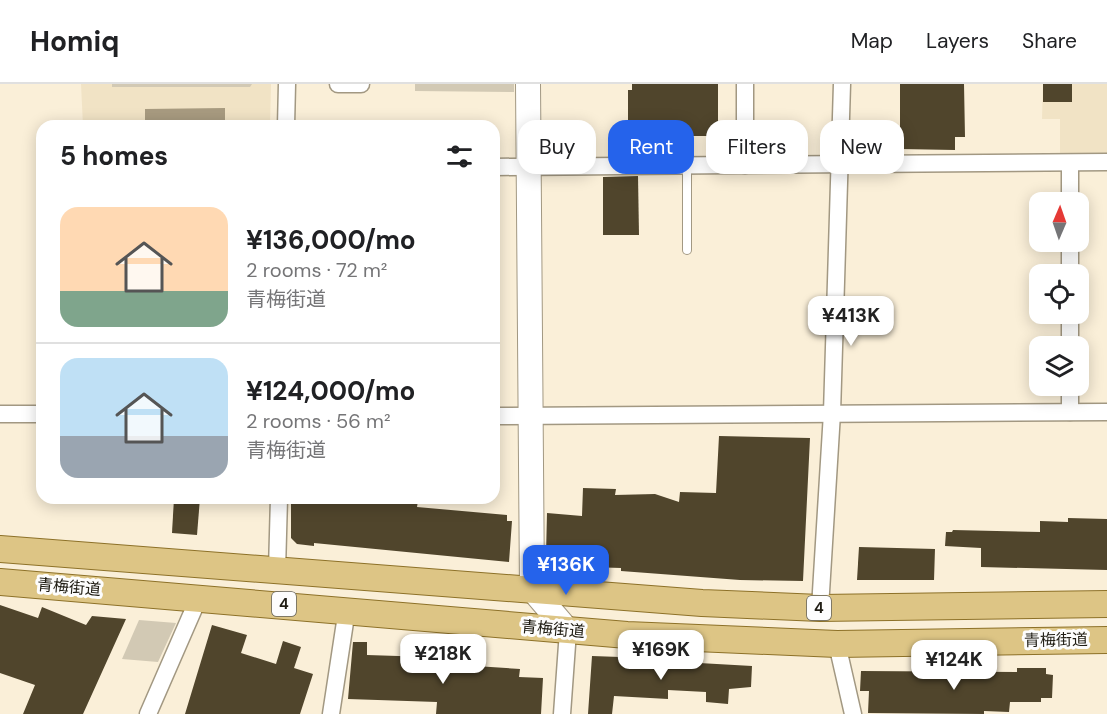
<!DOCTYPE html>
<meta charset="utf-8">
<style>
:root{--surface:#fff;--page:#f2f2f2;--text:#202124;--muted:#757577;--line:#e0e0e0;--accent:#2563eb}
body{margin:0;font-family:"DM Sans","Noto Sans JP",sans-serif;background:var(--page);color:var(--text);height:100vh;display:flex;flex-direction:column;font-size:22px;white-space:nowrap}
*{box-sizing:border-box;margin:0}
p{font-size:20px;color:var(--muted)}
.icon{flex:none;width:33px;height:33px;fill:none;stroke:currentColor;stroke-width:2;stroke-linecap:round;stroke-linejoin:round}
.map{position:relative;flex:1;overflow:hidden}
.sheet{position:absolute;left:36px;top:36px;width:464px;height:384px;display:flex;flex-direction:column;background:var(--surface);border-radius:18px;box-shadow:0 3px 15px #0003}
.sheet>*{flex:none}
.guide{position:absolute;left:518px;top:36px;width:500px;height:54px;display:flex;gap:12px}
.needle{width:39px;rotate:2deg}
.tools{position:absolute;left:1029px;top:108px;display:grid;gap:12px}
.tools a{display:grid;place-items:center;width:60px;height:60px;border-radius:12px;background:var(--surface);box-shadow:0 3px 15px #0003;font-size:30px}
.price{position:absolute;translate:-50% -51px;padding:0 14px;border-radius:12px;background:#fff;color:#222;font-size:20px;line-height:39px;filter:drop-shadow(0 2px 3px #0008)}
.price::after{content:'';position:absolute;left:50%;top:36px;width:18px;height:14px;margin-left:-9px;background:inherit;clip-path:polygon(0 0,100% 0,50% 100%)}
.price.current{background:var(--accent);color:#fff}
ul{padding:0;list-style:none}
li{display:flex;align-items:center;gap:18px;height:150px;padding:0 24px}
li+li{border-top:2px solid var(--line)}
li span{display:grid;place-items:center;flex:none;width:168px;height:120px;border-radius:18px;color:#555}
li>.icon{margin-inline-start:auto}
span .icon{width:72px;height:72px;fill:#fffc;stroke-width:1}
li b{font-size:26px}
h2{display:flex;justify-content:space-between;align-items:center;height:72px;padding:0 24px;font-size:26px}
.chip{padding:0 21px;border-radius:18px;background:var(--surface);box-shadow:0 3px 15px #0003;font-size:21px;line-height:54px}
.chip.current{background:var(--accent);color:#fff}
header{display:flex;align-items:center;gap:36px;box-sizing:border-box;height:84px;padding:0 30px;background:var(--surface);border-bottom:2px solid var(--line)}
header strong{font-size:28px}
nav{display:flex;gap:33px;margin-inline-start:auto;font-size:21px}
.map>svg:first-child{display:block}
</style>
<header>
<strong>Homiq</strong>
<nav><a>Map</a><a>Layers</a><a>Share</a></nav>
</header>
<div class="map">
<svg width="1107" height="630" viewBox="0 0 1107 630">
<rect width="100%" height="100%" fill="#faefd8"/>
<g fill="#f1e3c5">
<path d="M81,0h190l-1,42h-187z"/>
<path d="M1043,0h64v69h-47v-34h-18z"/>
</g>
<g fill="#d2c9b4">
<path d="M112,0h140l-2,3h-138z"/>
<path d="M415,0h99v8l-99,-1z"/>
<path d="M139,536l37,3 -18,39 -36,-3z"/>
</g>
<path fill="#a89b80" d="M225,24v18h-80v-17z"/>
<g fill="#50452c">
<path d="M632,0h86v52h-90v-46h4z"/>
<path d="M900,0h64l1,53h-10v13l-55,-1z"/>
<rect x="1043" y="0" width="29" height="18"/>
<path d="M638,92l1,59h-36v-58z"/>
<path d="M719,352l91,2 -7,143 -63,-1 -119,-9v-3l-64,-2 -11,-11 1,-42 35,3 1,-28 33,1 -1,6 40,-1 24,8 1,-10 36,1z"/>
<path d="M174,414h26l-3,37 -25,-2z"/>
<path d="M291,414h100l27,3 -1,6 90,8v6h5l-3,41 -195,-19v3l-17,-2 -6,-6z"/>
<path d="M1068,434l39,1v51l-126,-3v-19l-36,-2 1,-14h6l1,-2 87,2v-11l28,1z"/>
<path d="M859,463l76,2 -1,31h-77z"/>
<path d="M0,521l38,13 4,-11 44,18 6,-9 34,3 -43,95h-60l12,-29 -35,-12z"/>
<path d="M212,541l35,10 -6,18 35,11 7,-23 18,6 -7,21 19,6 -13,40h-115z"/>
<path d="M353,558h14v13l62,2v6l91,6 -1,8 24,1 -2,36h-105l1,-12 -89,-3z"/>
<path d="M592,572l28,1v7l43,2 1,-5 88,5 -1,21 -22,2 -1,15 -22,-2v-10l-38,-2v9l-54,-3 -2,18h-24z"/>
<path d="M1017,584h29v6l7,1 -1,23h-11v4h-31l-1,10 -25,-1v3l-116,-1 1,-22h-9l1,-20 156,1z"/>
</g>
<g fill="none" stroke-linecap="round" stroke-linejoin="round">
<defs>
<path id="lane" d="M687,166v-85"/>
<g id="street">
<path d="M338,0h23"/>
<path d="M286,42l1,-42"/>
<path d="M745,81v-81"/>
<path d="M494,83l613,-5"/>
<path d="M1070,118v-39"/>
<path d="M1070,190v-32"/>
<path d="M1070,262v-32"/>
<path d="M1070,328v-26"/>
<path d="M0,330h42"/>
<path d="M494,332l613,-4"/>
<path d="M277,486l2,-72"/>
<path d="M820,524l12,-195 10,-329"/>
<path d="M837,560l16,70"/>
<path d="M148,630l51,-117"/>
<path d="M331,630l16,-105"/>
<path d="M562,630l6,-83"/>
</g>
<path id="secondary" d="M528,0l4,505 36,42"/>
<g id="primary">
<path d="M0,465l702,54 118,5 287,-4"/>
<path d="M0,498l627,53 210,9 270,-4"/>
</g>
</defs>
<use href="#lane" stroke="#a29882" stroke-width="10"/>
<use href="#street" stroke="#a29882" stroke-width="19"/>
<use href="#secondary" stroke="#a29882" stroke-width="26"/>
<use href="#primary" stroke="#8d7128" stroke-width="28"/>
<use href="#lane" stroke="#fff" stroke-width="8"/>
<use href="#street" stroke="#fff" stroke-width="16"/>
<use href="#secondary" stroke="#fff" stroke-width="24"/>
<use href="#primary" stroke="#ddc585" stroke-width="26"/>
</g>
<g text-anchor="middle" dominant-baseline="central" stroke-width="6" stroke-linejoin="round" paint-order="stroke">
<g fill="#fdfdfd" stroke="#62605a" stroke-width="1.5">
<rect x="272" y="508" width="24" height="24" rx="4.5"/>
<rect x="807" y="512" width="24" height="24" rx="4.5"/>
</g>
<g font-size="15" font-weight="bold" fill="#201d14">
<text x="284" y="520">4</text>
<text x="819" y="524">4</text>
</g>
<g font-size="16" fill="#201d14" stroke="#fdfdfd">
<text transform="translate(69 503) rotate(5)">青梅街道</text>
<text transform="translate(553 545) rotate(5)">青梅街道</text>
<text transform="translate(1056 556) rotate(-1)">青梅街道</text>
</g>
</g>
</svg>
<div class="tools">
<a><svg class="needle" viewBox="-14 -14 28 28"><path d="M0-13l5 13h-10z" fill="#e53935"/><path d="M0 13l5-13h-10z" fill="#757577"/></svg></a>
<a><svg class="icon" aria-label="locate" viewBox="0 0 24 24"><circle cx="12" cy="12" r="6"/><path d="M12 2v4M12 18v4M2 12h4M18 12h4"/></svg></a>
<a><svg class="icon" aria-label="layers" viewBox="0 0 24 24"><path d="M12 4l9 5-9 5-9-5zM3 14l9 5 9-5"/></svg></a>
</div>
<b class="price" style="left:851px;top:263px">¥413K</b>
<b class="price current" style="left:566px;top:512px">¥136K</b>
<b class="price" style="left:661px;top:597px">¥169K</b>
<b class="price" style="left:443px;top:601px">¥218K</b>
<b class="price" style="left:954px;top:607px">¥124K</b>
<div class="guide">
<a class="chip">Buy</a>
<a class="chip current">Rent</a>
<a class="chip">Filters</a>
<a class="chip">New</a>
</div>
<section class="sheet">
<h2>5 homes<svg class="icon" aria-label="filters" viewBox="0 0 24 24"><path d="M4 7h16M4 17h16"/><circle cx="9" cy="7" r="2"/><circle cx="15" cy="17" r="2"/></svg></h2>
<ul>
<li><span style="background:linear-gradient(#ffd9b3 70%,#7fa58c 0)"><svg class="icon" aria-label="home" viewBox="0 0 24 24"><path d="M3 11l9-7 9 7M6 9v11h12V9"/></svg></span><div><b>¥136,000/mo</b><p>2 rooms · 72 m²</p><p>青梅街道</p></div></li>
<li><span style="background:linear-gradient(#bfe0f5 65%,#9aa5b1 0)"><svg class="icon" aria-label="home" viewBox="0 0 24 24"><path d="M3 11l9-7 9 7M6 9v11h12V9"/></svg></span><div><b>¥124,000/mo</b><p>2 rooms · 56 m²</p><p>青梅街道</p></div></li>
</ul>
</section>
</div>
